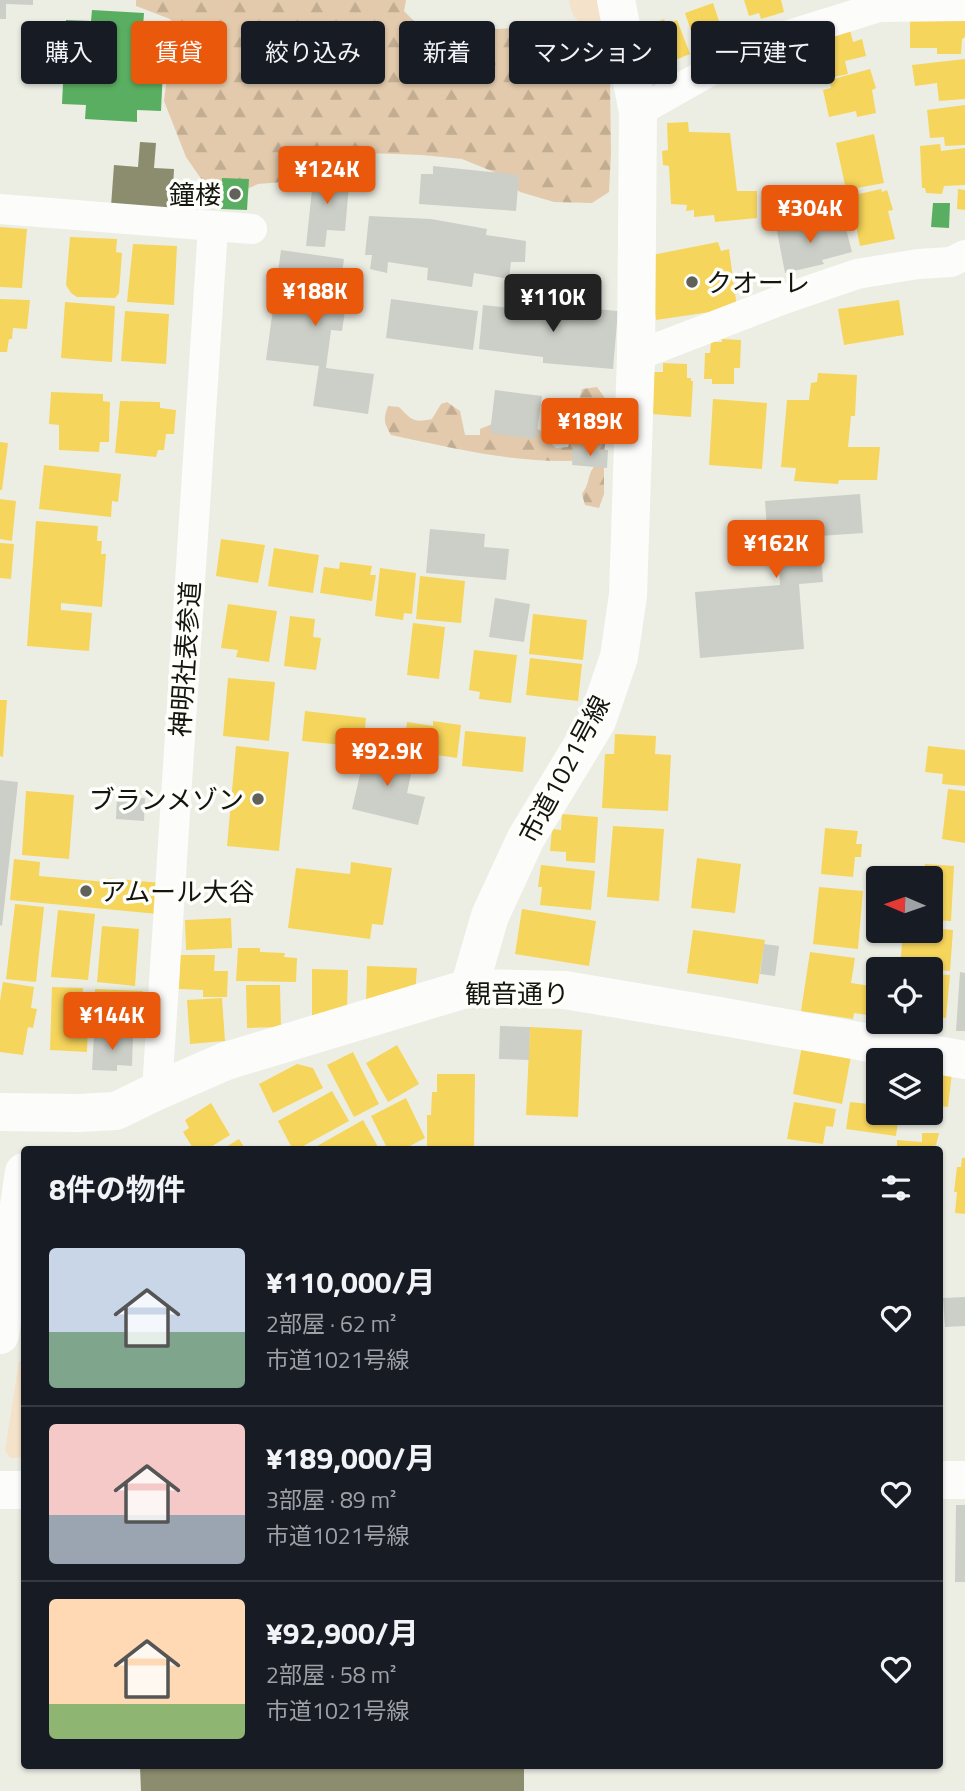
<!DOCTYPE html>
<html lang="ja">
<meta charset="utf-8">
<style>
:root{--surface:#171b24;--page:#242831;--text:#f1f3f6;--muted:#9ea1a6;--line:#363941;--accent:#ea580c}
body{margin:0;font-family:"Titillium Web","Noto Sans JP",sans-serif;background:var(--page);color:var(--text);height:100vh;display:flex;flex-direction:column;font-size:26px;white-space:nowrap}
*{box-sizing:border-box;margin:0}
p{font-size:23px;color:var(--muted)}
.icon{flex:none;width:38px;height:38px;fill:none;stroke:currentColor;stroke-width:2;stroke-linecap:round;stroke-linejoin:round}
.map{position:relative;flex:1;overflow:hidden}
.details{position:absolute;left:21px;top:1146px;width:922px;height:623px;display:flex;flex-direction:column;background:var(--surface);border-radius:7px;box-shadow:0 2px 5px #0004}
.details>*{flex:none}
.banner{position:absolute;left:21px;top:21px;width:924px;height:63px;display:flex;gap:14px}
.needle{width:46px;rotate:272deg}
.controls{position:absolute;left:866px;top:866px;display:grid;gap:14px}
.controls a{display:grid;place-items:center;width:77px;height:77px;border-radius:7px;background:var(--surface);box-shadow:0 2px 5px #0004;font-size:35px}
.price{position:absolute;translate:-50% -60px;padding:0 16px;border-radius:7px;background:var(--accent);color:#fff;font-size:23px;line-height:46px;filter:drop-shadow(0 2px 4px #0008)}
.price::after{content:'';position:absolute;left:50%;top:42px;width:21px;height:16px;margin-left:-10px;background:inherit;clip-path:polygon(0 0,100% 0,50% 100%)}
.price.on{background:#222;color:#fff}
ul{padding:0;list-style:none}
li{display:flex;align-items:center;gap:21px;height:175px;padding:0 28px}
li+li{border-top:2px solid var(--line)}
li span{display:grid;place-items:center;flex:none;width:196px;height:140px;border-radius:7px;color:#555}
li>.icon{margin-inline-start:auto}
span .icon{width:84px;height:84px;fill:#fffc;stroke-width:1}
li b{font-size:30px}
h2{display:flex;justify-content:space-between;align-items:center;height:84px;padding:0 28px;font-size:30px}
.chip{padding:0 24px;border-radius:7px;background:var(--surface);box-shadow:0 2px 5px #0004;font-size:24px;line-height:63px}
.chip.on{background:var(--accent);color:#fff}
.map>svg:first-child{display:block}
</style>
<div class="map">
<svg width="965" height="1791" viewBox="0 0 965 1791">
<defs>
<pattern id="forest-firs" width="22" height="20" patternUnits="userSpaceOnUse" patternTransform="scale(1.75)"><rect width="22" height="20" fill="#e3caac"/><path d="M5 1l3.5 6h-7zM16 11l3.5 6h-7z" fill="#c2ad93"/></pattern>
</defs>
<rect width="100%" height="100%" fill="#eceee4"/>
<g fill="#f4e2cb">
<path d="M569,0h32l5,42c-15,-15 -36,-18 -37,-42z"/>
<path d="M19,1361l5,1v95l-14,1 -5,-8z"/>
</g>
<g fill="url(#forest-firs)">
<path d="M136,0h270l-2,11 11,11 12,7 16,3 70,-4 63,-7 20,12 10,9 4,37 1,74 -2,39 -17,11 -38,-1 -34,-10 -26,-20 -32,-13 -40,-4 -54,-2 -39,11 -33,17 -38,3 -20,9 -27,5 -7,-15 -18,-26 -22,-56 6,-48 11,-18 -11,-16 -34,-13z"/>
<path d="M597,387l12,17 -5,51v39l-5,14 -14,-3 -3,-11c9,-12 4,-17 13,-29l-6,-5c-69,5 -131,-11 -198,-25 -7,-13 -8,-15 -3,-29l11,1c13,13 14,16 33,12l9,-15 6,-2 13,9 5,24h15v-6l17,-7 34,3 12,7 3,7 10,9 12,-1c8,-18 8,-38 14,-58z"/>
</g>
<g fill="#f6d55c">
<path d="M744,0h37l3,12 -23,7 -2,-6 -10,3z"/>
<path d="M713,3l12,36 -28,10 -12,-36z"/>
<path d="M965,17v20l-3,2 -1,15h-24v-6h-27v-27z"/>
<path d="M664,19l2,5 11,-4 13,34 -35,14 -15,-39z"/>
<path d="M850,30l3,12 9,-3 4,17 -21,5 3,13 -28,6 -10,-40z"/>
<path d="M965,59v40l-26,2 -2,-18 -22,3 -3,-21z"/>
<path d="M870,69l6,19 -4,2 4,23 -19,4 -1,-6 -27,6 -6,-27 8,-2 -1,-8z"/>
<path d="M965,105v40l-20,1 -1,-9 -14,1 -3,-28z"/>
<path d="M688,122l1,10 41,1 7,58h20v27l-42,4 -1,-7 -20,2v-7l-8,1 1,-6 -16,-1 -2,-38 -6,-1 -1,-14 6,-1 -1,-27z"/>
<path d="M874,134l10,49 -38,7 -10,-47z"/>
<path d="M940,144l1,7 24,-3v37l-21,1 -2,8 -16,-1 -1,-5h-3l-2,-42z"/>
<path d="M881,189l1,3 5,-2 6,20 -5,1 7,28 -35,7 -10,-50z"/>
<path d="M958,189l7,1v20l-8,-1z"/>
<path d="M0,227l27,2 -5,59 -22,-1z"/>
<path d="M70,237l47,2 -1,13 6,1 -3,40 -4,5 -38,-1 -6,-4 -5,-8z"/>
<path d="M718,242l3,9 8,-2 8,59 -81,12 -9,-64z"/>
<path d="M133,244l44,2 -3,59 -47,-3z"/>
<path d="M0,299l30,1 -3,29 -14,-1 -1,11h-3l-2,13h-7z"/>
<path d="M899,300l5,35 -60,10 -6,-36z"/>
<path d="M65,302l50,4 -3,56 -51,-4z"/>
<path d="M125,311l44,3 -3,50 -45,-3z"/>
<path d="M722,339l19,1 -1,28h-6v16h-22v-5h-8l1,-26h5l1,-11h11z"/>
<path d="M663,363l24,1v14h4v3h2l-2,36 -40,-3 2,-42h10z"/>
<path d="M818,373l39,2 -2,41h-4l-3,31h32l-3,33h-38l-1,4 -44,-3 2,-13 -15,-1 6,-67h22l2,-17 6,-1z"/>
<path d="M51,392l52,2v7l7,1 -1,40h-9l-1,10 -40,-2v-25l-10,-1z"/>
<path d="M713,399l54,4 -5,66 -53,-4z"/>
<path d="M120,401l40,1v6l16,2 -2,24h-8l-2,16h-6l-2,7 -41,-4z"/>
<path d="M0,442l8,1 -6,47h-2z"/>
<path d="M44,465l77,9 -3,28 -6,-1 -1,16 -72,-8z"/>
<path d="M0,499l16,2 -4,40 -12,-2z"/>
<path d="M36,521l62,5 -1,15h5l-1,13h5l-4,53 -41,-4v7l31,3 -3,38 -62,-5z"/>
<path d="M221,539l44,6 -7,38 -42,-7z"/>
<path d="M0,543l14,1 -3,35 -11,-1z"/>
<path d="M274,548l45,7 -6,38 -45,-7z"/>
<path d="M340,562l32,4 -2,9h6l-4,26 -52,-8 4,-26 15,2z"/>
<path d="M380,568l36,5 -4,41 -8,-1 -1,7 -28,-4z"/>
<path d="M420,576l45,5 -4,42 -45,-4z"/>
<path d="M228,604l49,7 -8,51 -33,-5 2,-7 -17,-2z"/>
<path d="M533,614l54,6 -4,40 -54,-6z"/>
<path d="M290,616l25,3 -2,18 8,1 -5,32 -32,-4z"/>
<path d="M413,623l32,4 -6,52 -32,-4z"/>
<path d="M474,650l43,5 -6,48 -32,-4 1,-7 -11,-2z"/>
<path d="M530,658l52,6 -4,37 -52,-6z"/>
<path d="M228,678l47,4 -6,59 -46,-5z"/>
<path d="M0,700h7l-4,57 -3,-1z"/>
<path d="M305,711l61,7 -3,29 -61,-6z"/>
<path d="M433,721l28,4 -4,33 -48,-7v-3l-5,-1 3,-25 26,4z"/>
<path d="M465,731l61,6 -3,35 -61,-6z"/>
<path d="M615,734l41,2 -1,18 16,1 -3,56 -66,-3 3,-54h9z"/>
<path d="M236,746l53,6 -10,99 -52,-5z"/>
<path d="M928,746l37,4v36l-23,-2 1,-10 -18,-2z"/>
<path d="M948,789l17,2v52l-23,-4z"/>
<path d="M26,791l48,4 -5,64 -47,-4z"/>
<path d="M562,814l36,3 -3,46 -29,-2v-9l-16,-1 2,-22 9,1z"/>
<path d="M613,826l51,3 -5,72 -52,-4z"/>
<path d="M825,828l33,3 -2,13h6l-1,13h-6l-2,20 -32,-3z"/>
<path d="M697,858l44,6 -6,49 -44,-5z"/>
<path d="M14,859l26,3 -1,14 68,6v-4l54,5 -3,31 -148,-14z"/>
<path d="M351,862l41,6 -9,57 -11,-1 -2,15 -82,-11 8,-60 54,6z"/>
<path d="M925,864l29,2 -3,55 -20,-1v-42h-18l1,-7 11,1z"/>
<path d="M541,865l54,6 -4,39 -51,-5 2,-18h-4z"/>
<path d="M819,887l44,4 -5,58 -45,-5z"/>
<path d="M15,904l29,3 -8,75 -30,-3z"/>
<path d="M522,909l74,12 -7,45 -74,-12z"/>
<path d="M58,910l37,4 -7,66 -37,-3z"/>
<path d="M231,918l1,30 -46,2 -1,-30z"/>
<path d="M102,926l37,3 -4,57 -38,-4z"/>
<path d="M931,928l22,2 -3,41 -50,-4 3,-36h28z"/>
<path d="M693,930l72,10 -7,44 -71,-11z"/>
<path d="M238,948h22v4l25,1 -1,4 13,1 -1,24 -60,-1z"/>
<path d="M810,952l45,6 -4,25 20,3 -4,29 -13,-2 -1,6 -52,-8z"/>
<path d="M180,955h35l-1,16h14l-1,26h-24v-7l-24,-1z"/>
<path d="M367,966l50,2 -2,26 -49,10z"/>
<path d="M312,969l36,1 -1,40 -35,7z"/>
<path d="M931,974l19,1 -4,43 -15,-1z"/>
<path d="M3,982l31,5 -3,21 6,1 -4,19 -5,-1 -5,28 -23,-3v-51z"/>
<path d="M246,985h34l1,42 -34,1z"/>
<path d="M52,987l31,1 -2,35h7l-1,29 -37,-2z"/>
<path d="M95,989l48,2 -1,41 -48,-2z"/>
<path d="M222,998l3,43 -35,3 -3,-44z"/>
<path d="M530,1027l52,3 -4,87 -52,-2z"/>
<path d="M397,1045l22,39 -31,18 -22,-39z"/>
<path d="M802,1046l49,10 -9,48 -49,-10z"/>
<path d="M353,1052l26,52 -25,13 -27,-52z"/>
<path d="M931,1061l22,3 -5,43 -17,-2z"/>
<path d="M297,1064l16,4 10,20 -50,25 -14,-29z"/>
<path d="M437,1074h38l-1,76h-47v-35h4l1,-23h5z"/>
<path d="M332,1091l17,30 -53,29h-3l-15,-29z"/>
<path d="M406,1098l19,40 -15,8 2,4h-24l-17,-34z"/>
<path d="M794,1102l42,7 -3,18 -7,-1 -3,18 -36,-5z"/>
<path d="M850,1102l28,3v8h21l-3,23 -50,-7z"/>
<path d="M211,1103l19,32 -24,15h-12l-11,-18 6,-4 -4,-8z"/>
<path d="M905,1113h26l-1,7 -26,-3z"/>
<path d="M363,1120l15,27 -5,3h-63z"/>
<path d="M922,1133h17l-3,12 -5,2 -1,3h-33v-10l25,2z"/>
<path d="M239,1139l7,11h-25z"/>
<path d="M962,1158h3v56l-10,-1 2,-21h-3l3,-25h4z"/>
</g>
<g fill="#5aae61">
<path d="M92,10l52,3 -1,14 22,1 -4,83 -24,-1v12l-52,-3 1,-14 -24,-1 4,-84 25,1z"/>
<path d="M222,178l27,1 -2,31 -26,-1z"/>
<path d="M933,203h17l-1,25 -18,-1z"/>
</g>
<g fill="#8c8c6e">
<path d="M140,142l16,1 -2,25 20,1 -2,41 -61,-4 3,-41 24,2z"/>
<path d="M140,1766h384v25h-383z"/>
</g>
<g fill="#cccfc7">
<path d="M0,0h33v5l-27,-1v15h-6z"/>
<path d="M433,166l86,9 -3,36 -97,-7 2,-30h12z"/>
<path d="M314,171l36,2 -5,58 -18,-1 -2,17 -19,-1z"/>
<path d="M369,216l62,3 56,10 -1,6 40,6 -1,21h-14l-2,17 -35,-6 -2,14 -45,-7 1,-12 -40,-6 -1,11 -17,-4 2,-14h-7z"/>
<path d="M810,220l3,13 32,-8 7,27 -30,8 2,4 -39,9 -9,-47z"/>
<path d="M281,250l63,9 -6,43 8,2 -4,27 -11,-1 -5,38 48,6 -6,40 -55,-8 6,-40 -53,-6z"/>
<path d="M391,299l87,12 -5,39 -87,-12z"/>
<path d="M483,305l65,7v-7l70,6 -5,58 -70,-6v-6l-64,-8z"/>
<path d="M495,390l47,6 -6,43 -46,-6z"/>
<path d="M573,448l35,2 -1,18 -35,-3z"/>
<path d="M860,494l3,39 -43,3 3,46 -24,2 5,65 -104,9 -5,-66 85,-7 -1,-17 -9,1 -5,-68z"/>
<path d="M430,529l55,5 -1,13 25,2 -3,31 -80,-7z"/>
<path d="M495,598l35,6 -6,38 -35,-5z"/>
<path d="M366,749l48,11 -7,33 18,4 -7,28 -66,-16z"/>
<path d="M0,780l18,2 -16,144 -2,-1z"/>
<path d="M117,797l28,1 -1,23 -28,-2z"/>
<path d="M764,944l15,2 -4,30 -15,-2z"/>
<path d="M960,972l5,1v58h-9z"/>
<path d="M500,1026l30,1 -1,33 -30,-1z"/>
<path d="M94,1035l39,2 -1,29 -15,-1v6l-25,-1z"/>
<path d="M872,1057l6,1v39l-11,-2z"/>
<path d="M965,1297v29l-20,1 -2,-29z"/>
<path d="M956,1505h9v77h-10z"/>
</g>
<g fill="none" stroke-linecap="round" stroke-linejoin="round">
<g stroke="#fcfcfb" stroke-width="30">
<path d="M638,112l116,-66 125,-39 86,-1"/>
<path d="M0,209l252,20"/>
<path d="M636,356l148,-57 73,-25 61,-10 33,-2 14,-7"/>
<path d="M157,1091l56,-864"/>
</g>
<g stroke="#fcfcfb" stroke-width="38">
<path d="M469,988l21,-72 36,-78 71,-117 22,-64 9,-62 8,-239 2,-244 -22,-112"/>
<path d="M0,1112l79,1 37,-2 41,-20 69,-30 243,-73 96,2 154,26 246,44"/>
<path d="M0,1335l24,-163"/>
<path d="M940,1480h25"/>
<path d="M0,1490h24"/>
</g>
</g>
<g fill="#606159" stroke="#fefffb" stroke-width="2.5">
<circle cx="235" cy="194" r="7"/>
<circle cx="692" cy="282" r="7"/>
<circle cx="258" cy="799" r="7"/>
<circle cx="86" cy="891" r="7"/>
</g>
<g text-anchor="middle" dominant-baseline="central" stroke-width="7" stroke-linejoin="round" paint-order="stroke">
<g font-size="26" fill="#14150e" stroke="#fefffb" text-anchor="end">
<text x="221" y="194">鐘楼</text>
<text x="706" y="282" text-anchor="start">クオーレ</text>
<text x="244" y="799">ブランメゾン</text>
<text x="100" y="891" text-anchor="start">アムール大谷</text>
</g>
<g font-size="26" fill="#14150e" stroke="#fefffb">
<text transform="translate(185 659) rotate(-86)">神明社表参道</text>
<text transform="translate(564 769) rotate(-62)">市道1021号線</text>
<text x="517" y="993">観音通り</text>
</g>
</g>
</svg>
<div class="controls">
<a><svg class="needle" viewBox="-14 -14 28 28"><path d="M0-13l5 13h-10z" fill="#e53935"/><path d="M0 13l5-13h-10z" fill="#9ea1a6"/></svg></a>
<a><svg class="icon" aria-label="locate" viewBox="0 0 24 24"><circle cx="12" cy="12" r="6"/><path d="M12 2v4M12 18v4M2 12h4M18 12h4"/></svg></a>
<a><svg class="icon" aria-label="layers" viewBox="0 0 24 24"><path d="M12 4l9 5-9 5-9-5zM3 14l9 5 9-5"/></svg></a>
</div>
<b class="price" style="left:327px;top:206px">¥124K</b>
<b class="price" style="left:810px;top:245px">¥304K</b>
<b class="price" style="left:315px;top:328px">¥188K</b>
<b class="price on" style="left:553px;top:334px">¥110K</b>
<b class="price" style="left:590px;top:458px">¥189K</b>
<b class="price" style="left:776px;top:580px">¥162K</b>
<b class="price" style="left:387px;top:788px">¥92.9K</b>
<b class="price" style="left:112px;top:1052px">¥144K</b>
<div class="banner">
<a class="chip">購入</a>
<a class="chip on">賃貸</a>
<a class="chip">絞り込み</a>
<a class="chip">新着</a>
<a class="chip">マンション</a>
<a class="chip">一戸建て</a>
</div>
<section class="details">
<h2>8件の物件<svg class="icon" aria-label="filters" viewBox="0 0 24 24"><path d="M4 7h16M4 17h16"/><circle cx="9" cy="7" r="2"/><circle cx="15" cy="17" r="2"/></svg></h2>
<ul>
<li><span style="background:linear-gradient(#c9d6e8 60%,#7fa58c 0)"><svg class="icon" aria-label="home" viewBox="0 0 24 24"><path d="M3 11l9-7 9 7M6 9v11h12V9"/></svg></span><div><b>¥110,000/月</b><p>2部屋 · 62 m²</p><p>市道1021号線</p></div><svg class="icon" aria-label="heart" viewBox="0 0 24 24"><path d="M12 20l-8-8c-3-5 5-10 8-4 3-6 11-1 8 4z"/></svg></li>
<li><span style="background:linear-gradient(#f6c9c9 65%,#9aa5b1 0)"><svg class="icon" aria-label="home" viewBox="0 0 24 24"><path d="M3 11l9-7 9 7M6 9v11h12V9"/></svg></span><div><b>¥189,000/月</b><p>3部屋 · 89 m²</p><p>市道1021号線</p></div><svg class="icon" aria-label="heart" viewBox="0 0 24 24"><path d="M12 20l-8-8c-3-5 5-10 8-4 3-6 11-1 8 4z"/></svg></li>
<li><span style="background:linear-gradient(#ffd9b3 75%,#8fb573 0)"><svg class="icon" aria-label="home" viewBox="0 0 24 24"><path d="M3 11l9-7 9 7M6 9v11h12V9"/></svg></span><div><b>¥92,900/月</b><p>2部屋 · 58 m²</p><p>市道1021号線</p></div><svg class="icon" aria-label="heart" viewBox="0 0 24 24"><path d="M12 20l-8-8c-3-5 5-10 8-4 3-6 11-1 8 4z"/></svg></li>
</ul>
</section>
</div>
